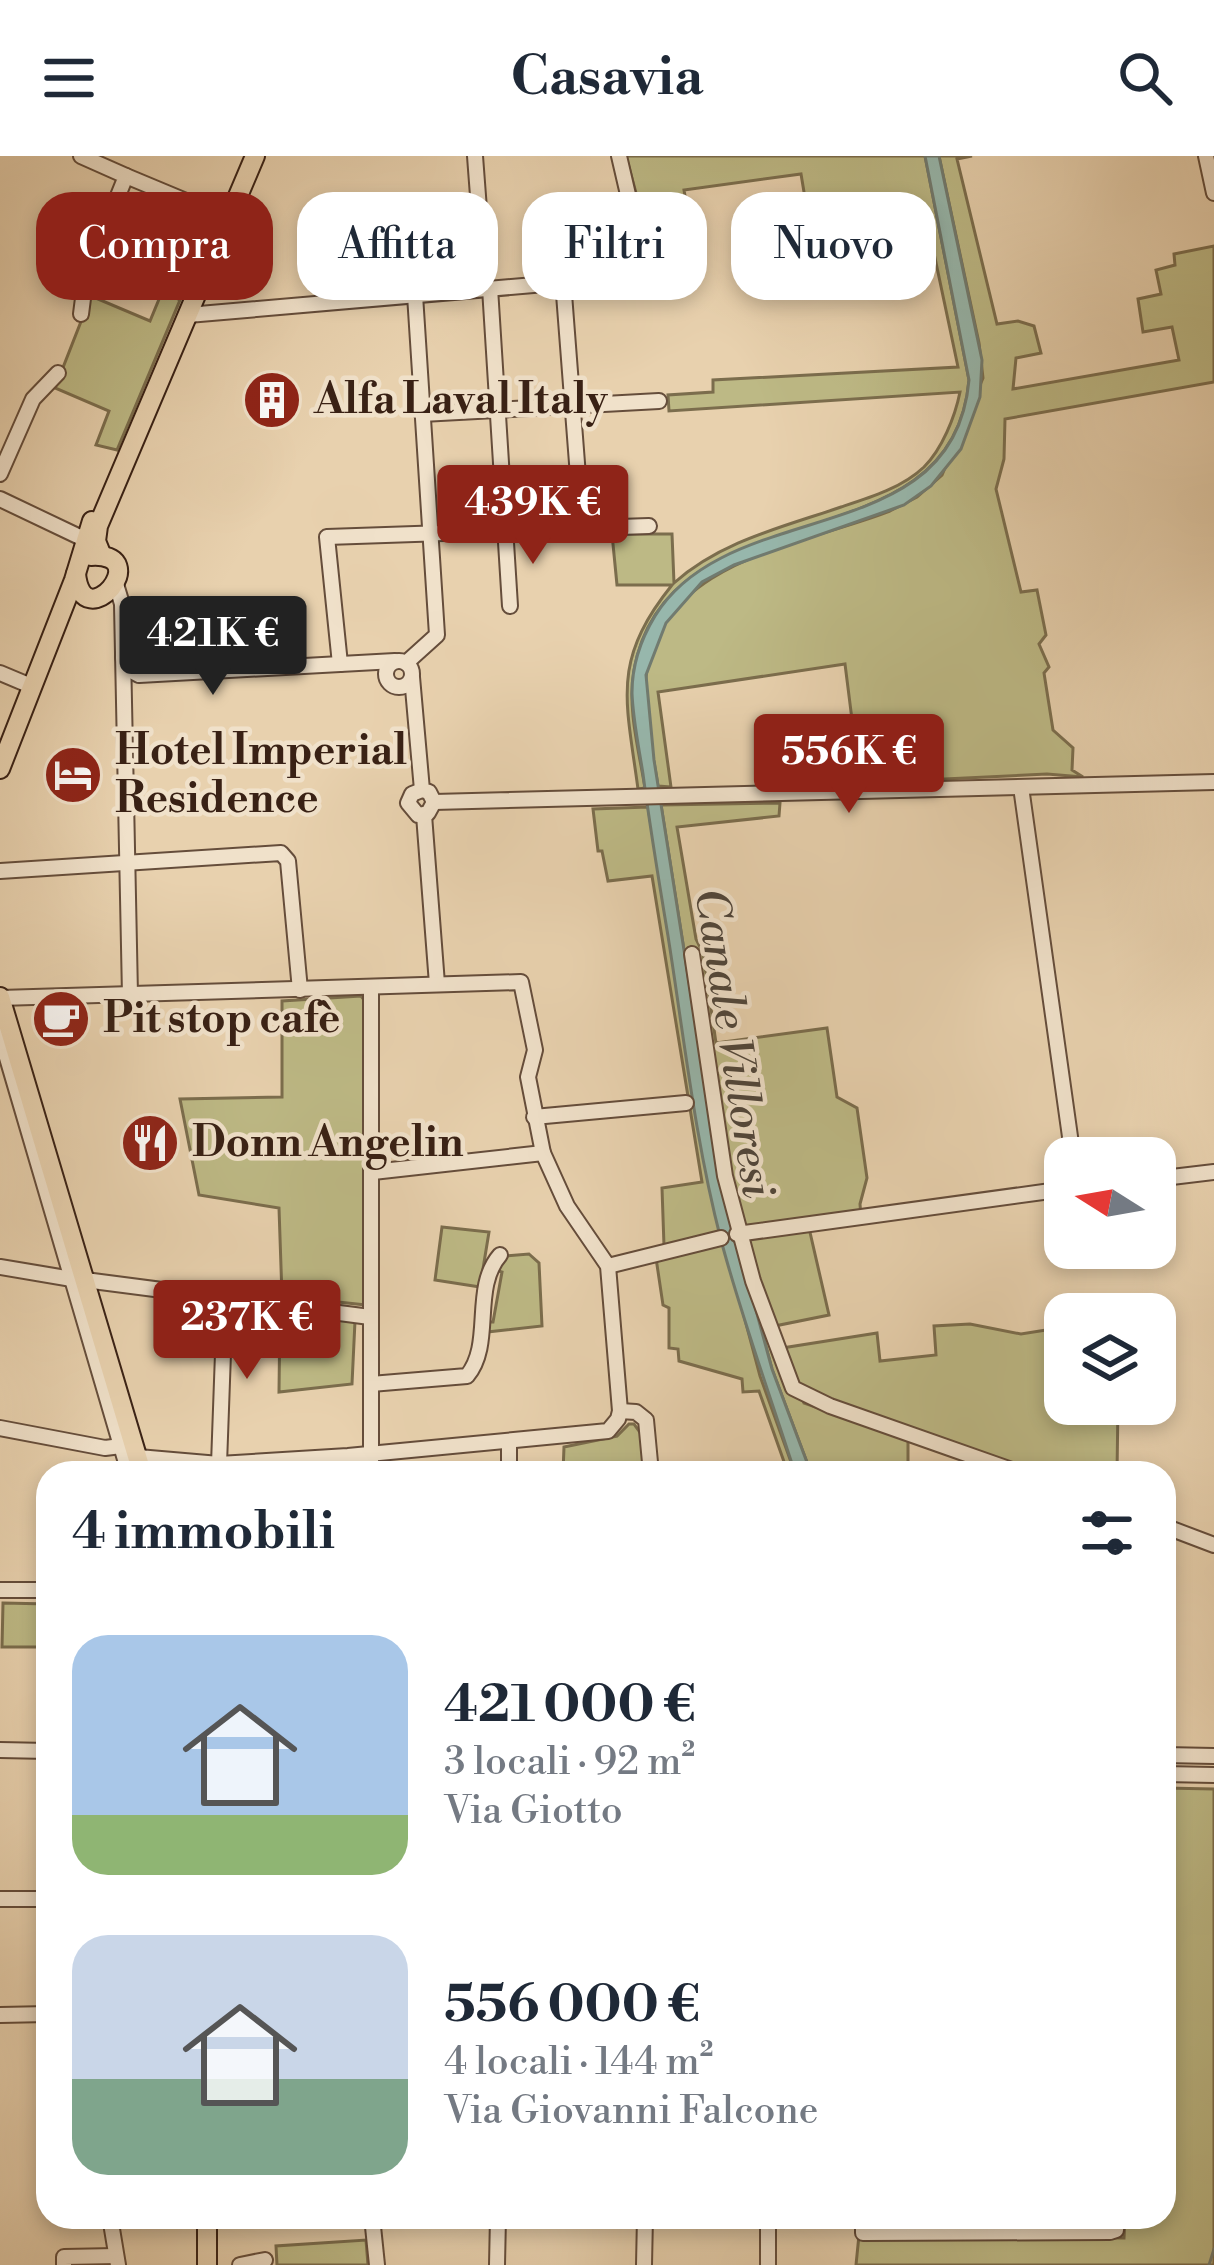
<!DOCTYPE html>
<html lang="it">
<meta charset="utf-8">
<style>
:root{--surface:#fff;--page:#f2f2f3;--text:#1f2937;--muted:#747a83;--accent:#8f2418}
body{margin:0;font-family:"Libre Bodoni",serif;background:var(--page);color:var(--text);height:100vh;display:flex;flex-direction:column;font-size:45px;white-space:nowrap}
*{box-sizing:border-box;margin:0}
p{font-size:39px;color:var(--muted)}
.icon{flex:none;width:66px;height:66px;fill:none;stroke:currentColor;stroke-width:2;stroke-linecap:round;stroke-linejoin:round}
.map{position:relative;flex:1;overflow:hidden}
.details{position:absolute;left:36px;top:1305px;width:1140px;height:768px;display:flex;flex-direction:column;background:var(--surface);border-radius:36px;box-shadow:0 6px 18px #0003}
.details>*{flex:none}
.guide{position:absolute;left:36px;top:36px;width:1143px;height:108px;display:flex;gap:24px}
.needle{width:78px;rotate:281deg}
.fabs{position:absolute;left:1044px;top:981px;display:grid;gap:24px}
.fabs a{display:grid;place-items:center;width:132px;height:132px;border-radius:24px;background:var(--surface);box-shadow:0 6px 18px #0003;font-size:60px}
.price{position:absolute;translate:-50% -102px;padding:0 27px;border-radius:12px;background:var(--accent);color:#fff;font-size:39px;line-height:78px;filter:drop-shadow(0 3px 6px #0008)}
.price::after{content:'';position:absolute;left:50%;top:72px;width:36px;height:27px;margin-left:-18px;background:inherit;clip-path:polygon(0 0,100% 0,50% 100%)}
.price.selected{background:#222;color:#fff}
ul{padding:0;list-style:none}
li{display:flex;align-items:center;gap:36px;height:300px;padding:0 36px}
li span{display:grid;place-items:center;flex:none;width:336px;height:240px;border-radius:36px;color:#555}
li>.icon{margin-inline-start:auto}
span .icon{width:144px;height:144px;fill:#fffc;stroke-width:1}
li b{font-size:51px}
h2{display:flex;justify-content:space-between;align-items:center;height:144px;padding:0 36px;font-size:51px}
.pill{padding:0 42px;border-radius:36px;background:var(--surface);box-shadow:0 6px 18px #0003;font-size:42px;line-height:108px}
.pill.selected{background:var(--accent);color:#fff}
header{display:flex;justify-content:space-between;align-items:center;height:156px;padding:0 36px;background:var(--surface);font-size:54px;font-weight:700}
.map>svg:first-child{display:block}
</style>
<header><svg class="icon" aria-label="menu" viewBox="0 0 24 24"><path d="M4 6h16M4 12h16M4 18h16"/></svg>Casavia<svg class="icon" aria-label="search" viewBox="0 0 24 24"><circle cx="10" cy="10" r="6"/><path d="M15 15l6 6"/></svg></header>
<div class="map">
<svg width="1214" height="2109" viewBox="0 0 1214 2109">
<rect width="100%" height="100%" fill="#e8d1ae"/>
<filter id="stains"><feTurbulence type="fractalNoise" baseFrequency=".00167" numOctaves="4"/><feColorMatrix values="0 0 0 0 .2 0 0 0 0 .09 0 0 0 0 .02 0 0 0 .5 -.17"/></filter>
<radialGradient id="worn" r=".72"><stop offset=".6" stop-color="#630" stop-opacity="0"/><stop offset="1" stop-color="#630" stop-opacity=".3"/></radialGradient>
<g fill="#bdb985" stroke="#7b6d4d" stroke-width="3">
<path d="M626,0h299l44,224c-16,192 -302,102 -335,290 -7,38 5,81 11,118l-7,1c-12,-90 -27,-128 34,-204h-55l-5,-51h60l2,49c47,-42 109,-56 167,-76 28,-9 61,-19 83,-40 18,-18 31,-50 36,-75l-291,19 -1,-16 45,-3v-12l245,-13 -34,-161 -115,16 -8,-48 -117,16 6,35 -44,5z"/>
<path d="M939,0h33l-15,3 40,165 21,-3 16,5 7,27 -25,5 -3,31 166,-29 -7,-33 -29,5 -5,-33 23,-5 -5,-24 19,-5 -1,-11 40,-8v136l-209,37 -1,40 -8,30 25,103 16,-2 9,45 -7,9 10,23 -5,6 9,57 20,18 -1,22 11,7 -36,-3 -187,9 -15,-119 -187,28 13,95 -13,-1c-5,-35 -16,-74 -12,-109 13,-117 157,-132 244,-166l27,-14 25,-22 41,-97 -4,-35z"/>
<path d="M162,136l18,8 -63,150 -21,-5 13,-34 -54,-23 36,-92 59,25z"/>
<path d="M780,647l-1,13 -102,11 19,112 7,14 13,90 111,-15 10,69 20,11 10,70 -7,26 1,13 -52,11 20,87 -54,11 7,22 95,-15 3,28 56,-6 -2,-29 36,-2 51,10 44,-7v77h53l-1,69h-77l-208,-71 -35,-15 7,16 104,36v34h-97l-39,-104 -52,-191 -59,-373z"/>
<path d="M648,651l60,374 52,195 35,97h-7l-29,-82 -16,1 -1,-13 -63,-18 -1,-12 -9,-1v-40l-6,-3 -7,-47 8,-12 -2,-58 40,-6 -50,-306 -44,5 -6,-30h-4l-5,-42z"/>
<path d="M361,840l4,5 1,304 -84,-9 -3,-88 -80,-13 -19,-96 102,-2v-96z"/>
<path d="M442,1071l47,5 -9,55 -45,-7z"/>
<path d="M529,1098l10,9 3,63 -55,6 1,-10h5l9,-50 -7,-2 11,-14z"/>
<path d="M280,1154l75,11 -3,63 -73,8z"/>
<path d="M629,1268h5l8,11 2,38h-81l1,-26 53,-11z"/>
<path d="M3,1447l45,1v43h-46z"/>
<path d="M1164,1632l50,1v476h-358l3,-30 265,3 1,-21h39z"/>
<path d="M366,2084l2,25h-91l-1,-19z"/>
</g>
<path fill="#97b7ac" stroke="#717b70" stroke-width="3" d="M925,0h14l43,204 -2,37 -19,52 -30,37 -27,19 -170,60 -32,17 -36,41 -20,52 8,85 66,418 52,191 39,104h-16c-25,-78 -53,-154 -74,-233 -26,-100 -37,-203 -53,-304 -9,-54 -18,-108 -25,-162 -4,-26 -10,-54 -11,-81 0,-27 9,-54 23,-77 75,-122 299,-63 314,-236z"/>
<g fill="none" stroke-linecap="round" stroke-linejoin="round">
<path stroke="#717b70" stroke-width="3" d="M1209,2109l5,-16"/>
<defs>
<g id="minor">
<path d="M81,0l45,20 -40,99 -5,39"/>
<path d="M475,0l10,133"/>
<path d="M1206,0l8,37"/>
<path d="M126,20l103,43"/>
<path d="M563,125l19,247"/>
<path d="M490,132l20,318"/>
<path d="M188,159l450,-39 5,-5v-12l-24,-103"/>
<path d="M422,258l237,-13"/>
<path d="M0,318l33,-75 25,-26"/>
<path d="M0,343l84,40"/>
<path d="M116,428l6,20 8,391"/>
<path d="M123,501l3,11 13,7 256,-14"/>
<circle cx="399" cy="518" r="13"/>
<path d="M406,507l31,-28 -22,-340"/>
<path d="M340,508l-13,-127 322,-11"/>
<path d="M0,517l31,13"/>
<path d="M412,521l10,113 7,2 5,10 -6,11 -10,2 -10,-12 4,-9 10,-4"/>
<path d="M1021,631l52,371"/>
<path d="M434,646l780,-20"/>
<path d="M424,659l13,169"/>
<path d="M0,715l281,-18 7,8 12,129"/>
<path d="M692,798l33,222 28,105 40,107 37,18 190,67"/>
<path d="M0,842l521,-16 14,68 -7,27 15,76 24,53 41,60 12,145 -2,8 -10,12 -260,25 -129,8 -81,-7"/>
<path d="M0,878l129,439"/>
<path d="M534,961l152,-14"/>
<path d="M373,1016l170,-19"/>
<path d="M1155,1023l59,-7"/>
<path d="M737,1078l328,-45"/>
<path d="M608,1110l113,-28"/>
<path d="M0,1111l72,12"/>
<path d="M85,1124l285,37"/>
<path d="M371,1228l96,-8c27,-32 4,-88 33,-121"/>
<path d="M620,1255l16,1 10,8 5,53"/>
<path d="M0,1272l105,20 16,-2"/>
<path d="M219,1308l6,-166"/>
<path d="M371,1317v-485"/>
<path d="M509,1317v-31"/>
<path d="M1164,1370l50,19"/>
<path d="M0,1434h48"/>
<path d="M0,1594l48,1"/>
<path d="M1164,1599l50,1"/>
<path d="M1164,1618l50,1"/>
<path d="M0,1743h48"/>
<path d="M0,1859l48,-1"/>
<path d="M110,2061l8,48"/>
<path d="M372,2061l5,48"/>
<path d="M863,2061v16l247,-1 6,-2 1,-13"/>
<path d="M64,2109v-8l52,-1"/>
<path d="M240,2109l25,-5"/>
<path d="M497,2109l1,-48"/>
<path d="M644,2109l1,-48"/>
<path d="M768,2109v-48"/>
</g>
<g id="major">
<path d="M102,400l-6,-15 2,-15 157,-370"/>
<path d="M76,418c7,66 81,-22 15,-18"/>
<path d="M0,613l74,-189 18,-59"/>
<path d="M0,841l142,476"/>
<path d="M207,2109v-48"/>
</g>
</defs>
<use href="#minor" stroke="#654d3b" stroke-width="18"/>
<use href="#major" stroke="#392115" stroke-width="22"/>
<use href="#minor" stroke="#f0e1ca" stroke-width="14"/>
<use href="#major" stroke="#e8d1ae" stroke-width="18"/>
</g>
<defs>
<symbol id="building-disc" viewBox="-11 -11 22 22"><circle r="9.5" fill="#8f2418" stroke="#f0e1ca"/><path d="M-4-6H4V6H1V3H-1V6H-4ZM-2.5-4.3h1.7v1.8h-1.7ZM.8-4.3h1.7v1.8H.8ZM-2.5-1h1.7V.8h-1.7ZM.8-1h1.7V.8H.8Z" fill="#fff"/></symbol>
<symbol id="hotel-disc" viewBox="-11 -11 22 22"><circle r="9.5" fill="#8f2418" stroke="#f0e1ca"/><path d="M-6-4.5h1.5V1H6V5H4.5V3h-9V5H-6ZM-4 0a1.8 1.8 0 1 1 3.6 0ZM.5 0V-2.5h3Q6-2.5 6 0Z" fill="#fff"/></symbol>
<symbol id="cafe-disc" viewBox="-11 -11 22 22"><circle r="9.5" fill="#8f2418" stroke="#f0e1ca"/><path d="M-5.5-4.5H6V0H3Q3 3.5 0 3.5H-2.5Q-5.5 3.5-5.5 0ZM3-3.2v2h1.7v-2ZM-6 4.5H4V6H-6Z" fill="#fff"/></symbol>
<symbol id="restaurant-disc" viewBox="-11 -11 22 22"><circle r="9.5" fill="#8f2418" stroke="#f0e1ca"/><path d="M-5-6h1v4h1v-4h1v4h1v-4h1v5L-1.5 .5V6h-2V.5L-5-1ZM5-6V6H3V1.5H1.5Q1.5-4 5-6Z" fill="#fff"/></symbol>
</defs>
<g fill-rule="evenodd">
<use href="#building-disc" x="239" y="211" width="66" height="66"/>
<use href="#hotel-disc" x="40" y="586" width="66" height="66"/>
<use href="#cafe-disc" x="28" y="830" width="66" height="66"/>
<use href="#restaurant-disc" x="117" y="954" width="66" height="66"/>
</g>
<g text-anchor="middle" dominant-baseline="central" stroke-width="9" stroke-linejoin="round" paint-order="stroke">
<g font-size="42" font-weight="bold" fill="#392115" stroke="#f0e1ca" text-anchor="start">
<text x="314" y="244">Alfa Laval Italy</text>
<text x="115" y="595">Hotel Imperial<tspan x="115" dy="48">Residence</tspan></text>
<text x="103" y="863">Pit stop cafè</text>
<text x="192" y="987">Donn Angelin</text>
</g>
<g font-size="45" font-style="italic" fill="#50463b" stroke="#f0e1ca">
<text transform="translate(733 887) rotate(81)">Canale Villoresi</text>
</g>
</g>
<rect width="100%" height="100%" filter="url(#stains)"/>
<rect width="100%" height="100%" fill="url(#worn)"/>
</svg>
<div class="fabs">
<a><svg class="needle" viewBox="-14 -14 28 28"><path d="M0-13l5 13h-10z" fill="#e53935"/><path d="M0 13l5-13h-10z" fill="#747a83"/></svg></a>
<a><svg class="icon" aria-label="layers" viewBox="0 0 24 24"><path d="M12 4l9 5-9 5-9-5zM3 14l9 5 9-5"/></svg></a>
</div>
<b class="price" style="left:533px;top:411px">439K €</b>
<b class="price selected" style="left:213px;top:542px">421K €</b>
<b class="price" style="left:849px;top:660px">556K €</b>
<b class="price" style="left:247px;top:1226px">237K €</b>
<div class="guide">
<a class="pill selected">Compra</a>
<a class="pill">Affitta</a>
<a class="pill">Filtri</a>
<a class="pill">Nuovo</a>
</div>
<section class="details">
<h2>4 immobili<svg class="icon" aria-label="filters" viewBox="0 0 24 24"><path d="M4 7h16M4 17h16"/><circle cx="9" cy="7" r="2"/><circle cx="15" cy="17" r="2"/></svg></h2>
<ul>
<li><span style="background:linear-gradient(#a9c7e8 75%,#8fb573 0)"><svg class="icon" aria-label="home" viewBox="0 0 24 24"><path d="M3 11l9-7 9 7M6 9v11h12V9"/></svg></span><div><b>421 000 €</b><p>3 locali · 92 m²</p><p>Via Giotto</p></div></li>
<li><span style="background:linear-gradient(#c9d6e8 60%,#7fa58c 0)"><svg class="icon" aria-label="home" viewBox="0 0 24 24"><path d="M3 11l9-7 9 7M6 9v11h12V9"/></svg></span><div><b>556 000 €</b><p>4 locali · 144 m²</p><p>Via Giovanni Falcone</p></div></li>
</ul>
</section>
</div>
